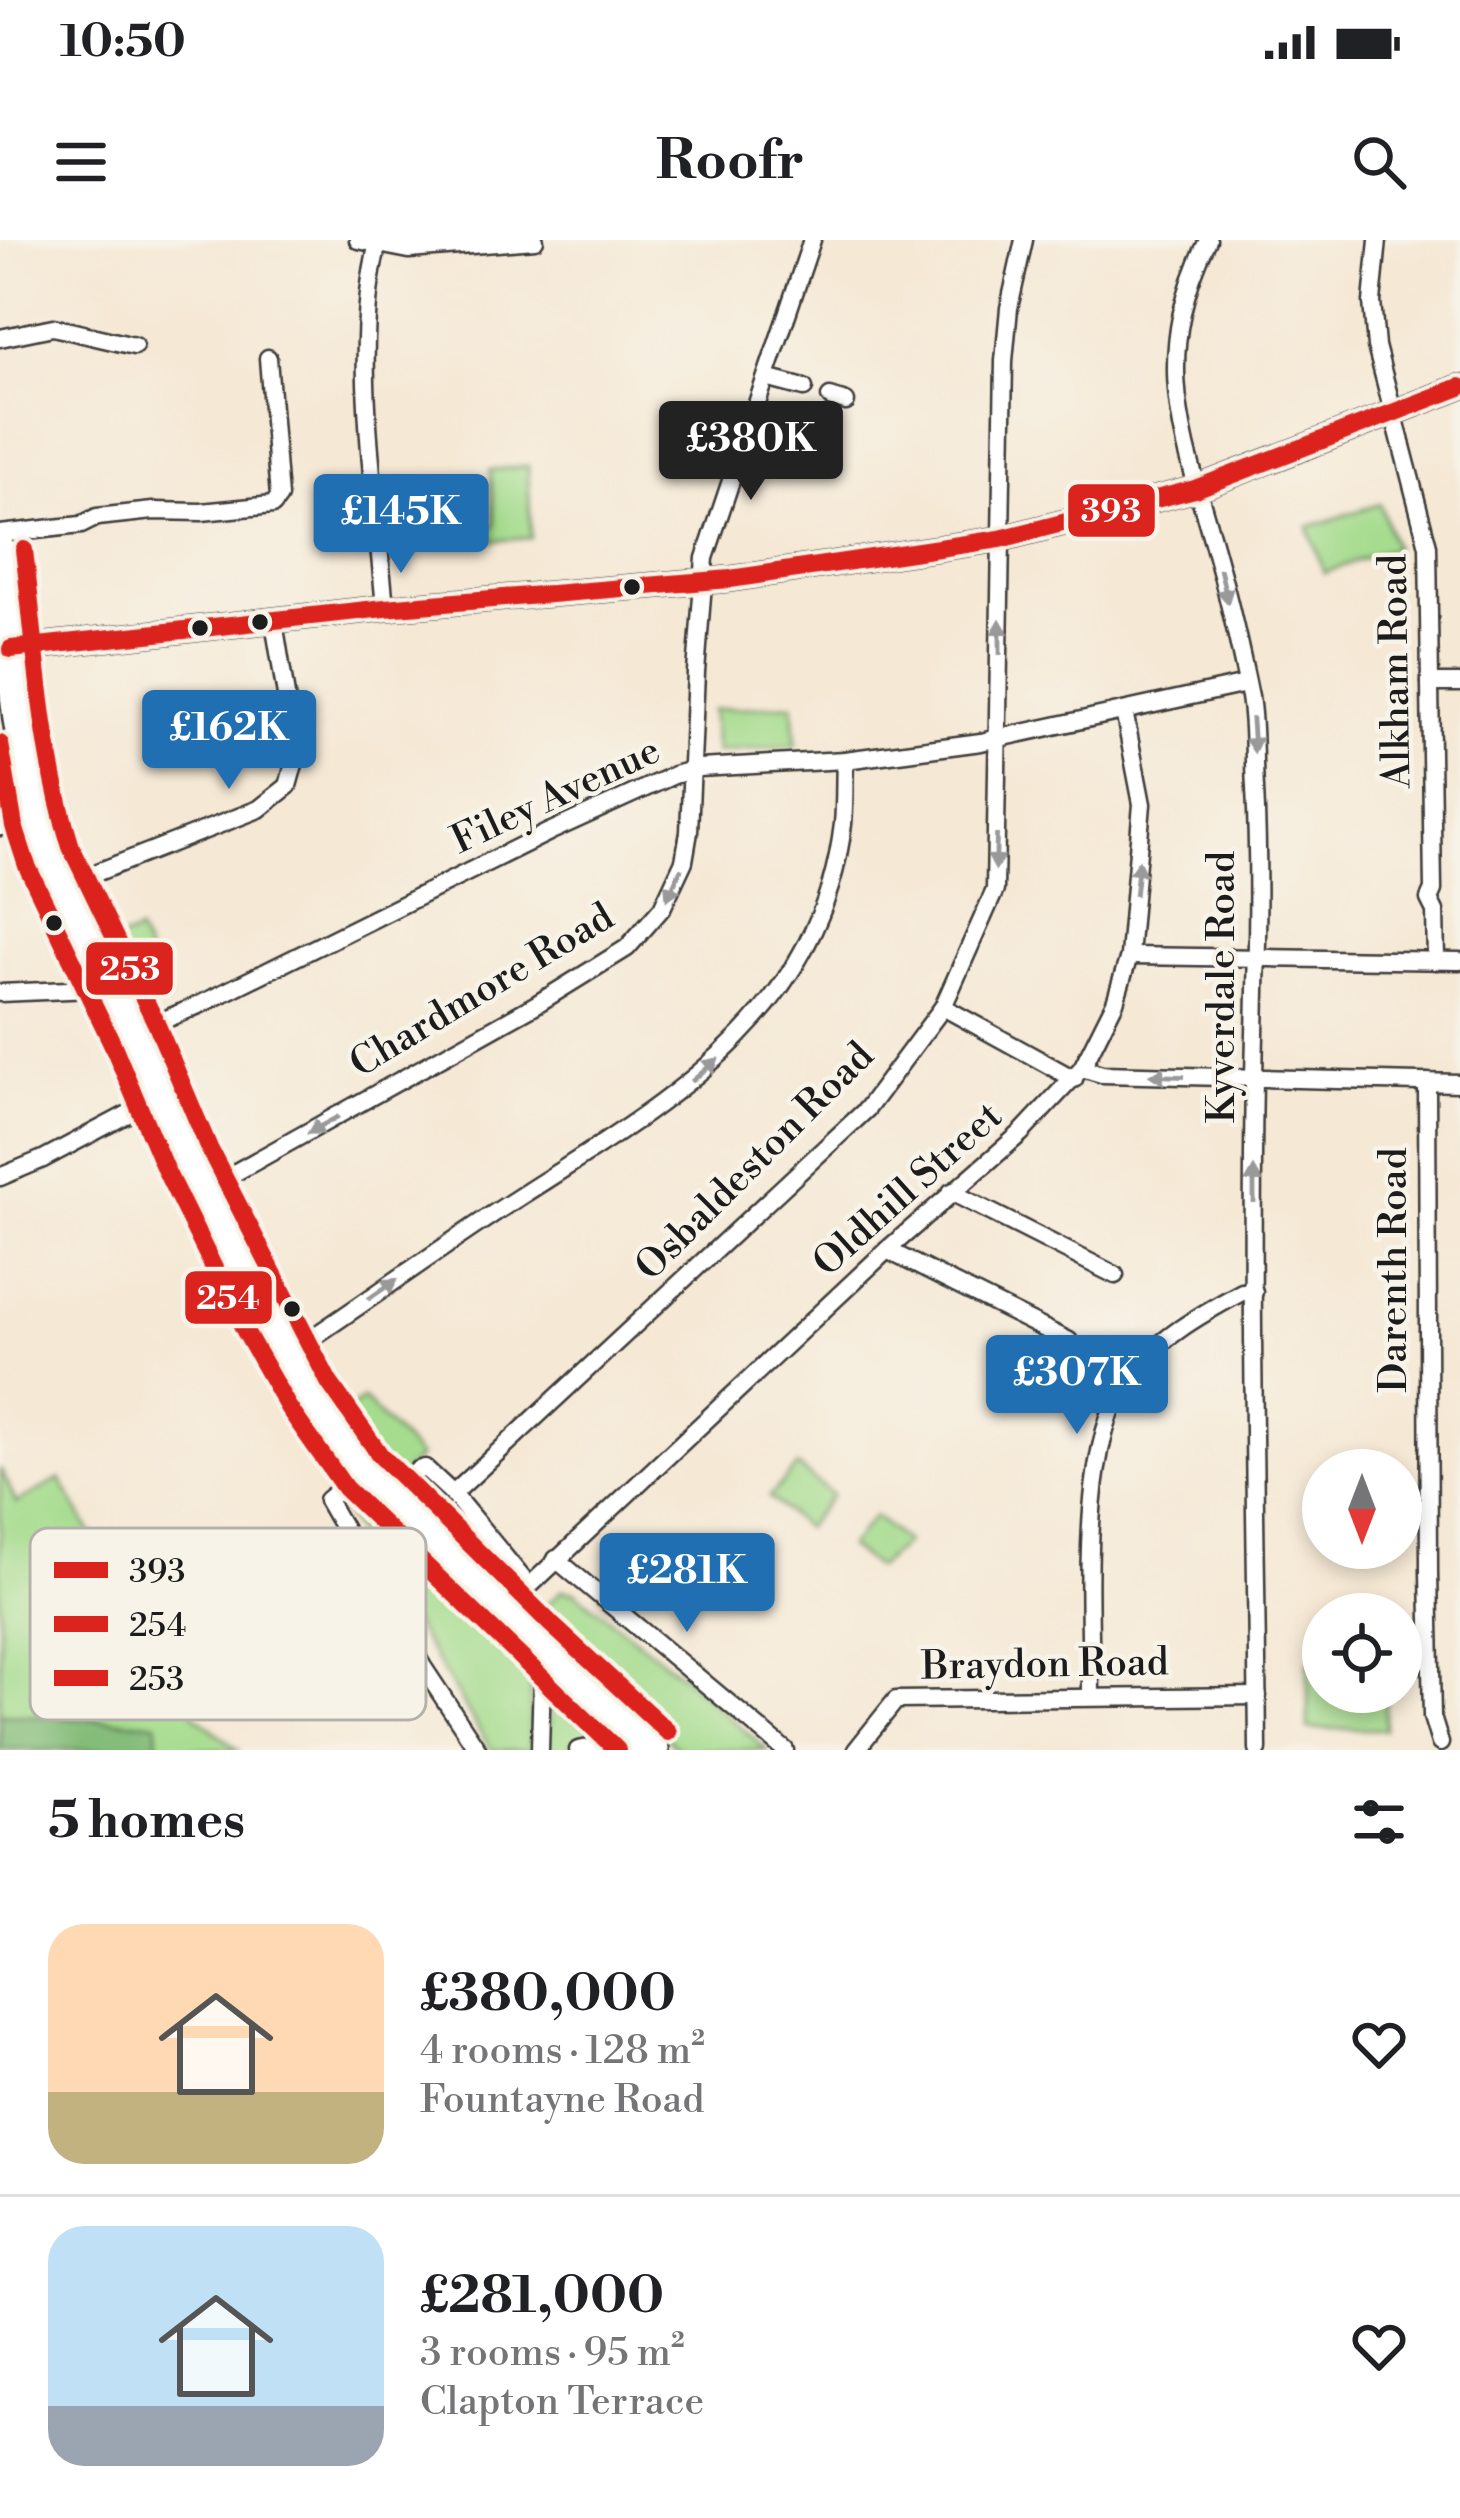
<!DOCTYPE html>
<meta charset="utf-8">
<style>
:root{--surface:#fff;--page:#f2f2f2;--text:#202124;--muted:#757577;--line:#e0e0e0;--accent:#1f6fb2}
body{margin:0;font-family:"Libre Bodoni",serif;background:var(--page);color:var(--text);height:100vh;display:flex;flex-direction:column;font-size:45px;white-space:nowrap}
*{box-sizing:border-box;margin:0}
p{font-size:39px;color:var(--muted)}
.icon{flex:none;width:66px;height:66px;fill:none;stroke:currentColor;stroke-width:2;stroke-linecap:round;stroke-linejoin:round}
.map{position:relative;height:1510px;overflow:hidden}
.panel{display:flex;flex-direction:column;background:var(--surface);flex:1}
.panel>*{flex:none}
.needle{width:78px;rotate:180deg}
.fabs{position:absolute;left:1302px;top:1209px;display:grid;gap:24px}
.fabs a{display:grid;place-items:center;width:120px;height:120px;border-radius:50%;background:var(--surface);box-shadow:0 6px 18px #0003;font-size:60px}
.price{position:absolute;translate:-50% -102px;padding:0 27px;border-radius:12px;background:var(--accent);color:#fff;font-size:39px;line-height:78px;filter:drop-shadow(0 3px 6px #0008)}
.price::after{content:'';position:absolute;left:50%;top:72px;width:36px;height:27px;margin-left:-18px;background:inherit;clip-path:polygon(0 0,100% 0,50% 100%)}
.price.selected{background:#222;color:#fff}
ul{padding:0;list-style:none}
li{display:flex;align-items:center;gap:36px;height:300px;padding:0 48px}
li+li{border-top:3px solid var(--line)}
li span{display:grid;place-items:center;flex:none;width:336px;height:240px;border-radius:36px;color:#555}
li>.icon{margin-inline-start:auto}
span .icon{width:144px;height:144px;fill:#fffc;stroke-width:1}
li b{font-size:51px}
h2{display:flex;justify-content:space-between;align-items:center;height:144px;padding:0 48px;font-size:51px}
.status{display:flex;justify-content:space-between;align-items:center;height:84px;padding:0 60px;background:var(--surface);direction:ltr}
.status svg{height:33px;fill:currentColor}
header{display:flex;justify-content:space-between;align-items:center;height:156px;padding:0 48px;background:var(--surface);font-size:54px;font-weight:700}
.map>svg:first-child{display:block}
</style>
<div class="status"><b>10:50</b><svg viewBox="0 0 49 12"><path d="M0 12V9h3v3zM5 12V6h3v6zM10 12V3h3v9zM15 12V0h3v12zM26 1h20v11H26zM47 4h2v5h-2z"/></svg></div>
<header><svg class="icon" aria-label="menu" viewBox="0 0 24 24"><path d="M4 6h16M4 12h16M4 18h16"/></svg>Roofr<svg class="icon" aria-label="search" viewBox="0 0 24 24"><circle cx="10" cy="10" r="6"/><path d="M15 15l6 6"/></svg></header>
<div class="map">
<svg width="1460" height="1510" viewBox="0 0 1460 1510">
<rect width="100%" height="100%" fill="#f7f3e8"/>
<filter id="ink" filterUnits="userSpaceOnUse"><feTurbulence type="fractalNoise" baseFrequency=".00833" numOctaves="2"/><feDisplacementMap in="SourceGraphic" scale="24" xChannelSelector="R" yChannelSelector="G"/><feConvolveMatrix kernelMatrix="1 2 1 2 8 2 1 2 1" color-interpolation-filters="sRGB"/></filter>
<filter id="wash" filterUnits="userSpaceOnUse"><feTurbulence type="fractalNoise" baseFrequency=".004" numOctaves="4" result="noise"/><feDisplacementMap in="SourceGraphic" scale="48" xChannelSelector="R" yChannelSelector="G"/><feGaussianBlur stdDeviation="2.7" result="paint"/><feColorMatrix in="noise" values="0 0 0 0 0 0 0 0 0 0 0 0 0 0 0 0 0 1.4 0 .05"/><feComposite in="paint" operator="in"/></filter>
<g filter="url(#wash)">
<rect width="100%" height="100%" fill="#f5e8d4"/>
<g fill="#a5dc8e" stroke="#607c55" stroke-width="3">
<path d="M528,226l3,72 -42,3 -1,-15 7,-1 -5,-55z"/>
<path d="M1380,264l14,43 -70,26 -16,-46z"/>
<path d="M793,464l3,41 -80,7 -4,-42z"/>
<path d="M138,692l31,68 -22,9 -30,-68z"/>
<path d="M363,1159l56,58 -28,30 -50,-72z"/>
<path d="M797,1226l35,29 -27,33 -36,-31z"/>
<path d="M0,1228l16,35 44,-24 135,236 43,35h-238z"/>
<path d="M425,1243l57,61 29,39 -8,7 -97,-90z"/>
<path d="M351,1251l175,173 5,28 -2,58h-37l-3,-4 -148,-238 -1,-6z"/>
<path d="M874,1276l32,27 -29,25 -29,-21z"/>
<path d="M562,1350l13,2 99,77 93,81h-87l-144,-135z"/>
<path d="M1308,1422h15v30h62v37h-77z"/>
<path d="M552,1447l55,50 -44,13h-15z"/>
</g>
<path fill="#84bc79" stroke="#506c4a" stroke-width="3" d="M0,1474l157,9 1,27h-158z"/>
</g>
<g filter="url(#ink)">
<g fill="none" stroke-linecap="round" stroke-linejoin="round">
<defs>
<g id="street">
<path d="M358,0l51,10 126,-10"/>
<path d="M379,0c-29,102 -3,260 6,368"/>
<path d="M1208,0c-61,125 -22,201 11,324 12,44 22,89 31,133 5,30 3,61 5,91 5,96 1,193 -1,290 -4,224 2,448 4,672"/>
<path d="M1378,0l-6,62 4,44 52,200 5,344 -4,9 6,12 1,50"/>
<path d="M0,98l53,-11 81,19"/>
<path d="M766,138l38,10"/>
<path d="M830,157l16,5"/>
<path d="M0,294l81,-9 16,-8 56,-6 48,1 72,-7 6,-8 -11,-139"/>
<path d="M1430,443h30"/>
<path d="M0,587l38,-5"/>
<path d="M62,646l197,-77 29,-23 8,-29 -22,-135"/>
<path d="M1129,716l331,5"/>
<path d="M0,753l91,-4 18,-6"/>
<path d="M943,767l131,72"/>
<path d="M134,793l67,-29 348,-172 125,-57 25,-7 146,-8 136,-18 265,-58"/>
<path d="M1082,828l20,6 358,9"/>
<path d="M1427,842l2,491 3,144 8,26"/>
<path d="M0,937l43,-18 117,-62"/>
<path d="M202,951l333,-186 92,-57 35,-40 22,-47 5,-29 7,-160 9,-114 107,-318"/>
<path d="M951,952l164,83"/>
<path d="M887,1010l182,91"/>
<path d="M286,1115c69,-45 136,-94 204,-139 153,-101 329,-187 353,-392 2,-21 1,-43 2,-64"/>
<path d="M362,1231l-35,29 96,167 55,83"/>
<path d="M453,1254l414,-385 76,-102 52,-117 9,-529 5,-53 15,-68"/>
<path d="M389,1259l29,-29 7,-2 28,26 75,91"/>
<path d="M556,1319l229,191"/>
<path d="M504,1370l383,-360 134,-117 61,-65 33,-66 14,-46 13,-152 -18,-93"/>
<path d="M1091,1457c0,-87 -13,-242 35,-316 26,-39 75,-67 116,-89h12"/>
<path d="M540,1510l2,-77 11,-14"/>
<path d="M578,1510l58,-11"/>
<path d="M856,1510l40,-50 362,-4"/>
</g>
<path id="secondary" d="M11,409l374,-41 345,-29 270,-40 195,-50 265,-102"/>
<path id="highway" d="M0,313l20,166 18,103 11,34 85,177 53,125 80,162 42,75 53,76 173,171 117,108"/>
</defs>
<use href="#street" stroke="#3d3b38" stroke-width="21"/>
<use href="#secondary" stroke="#3d3b38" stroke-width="28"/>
<use href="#highway" stroke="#3d3b38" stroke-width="38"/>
<use href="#street" stroke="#fff" stroke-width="16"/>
<use href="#secondary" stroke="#fff" stroke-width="24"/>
<use href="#highway" stroke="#fff" stroke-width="33"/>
<defs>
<path id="bus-1" d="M11,409l374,-41 345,-29 270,-40 195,-50 265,-102"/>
<path id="bus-2" d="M0,504l14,82 13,40 85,177 53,126 80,162 43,76 57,81 272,262"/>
<path id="bus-3" d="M24,310c12,98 17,202 47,297l85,176 53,125 120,234 51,73 172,170 116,107"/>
</defs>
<use href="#bus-1" stroke="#f7f3e8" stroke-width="27"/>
<use href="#bus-2" stroke="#f7f3e8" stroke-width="27"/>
<use href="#bus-3" stroke="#f7f3e8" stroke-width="27"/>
<use href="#bus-1" stroke="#dc241f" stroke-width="18"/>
<use href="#bus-2" stroke="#dc241f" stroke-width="18"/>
<use href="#bus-3" stroke="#dc241f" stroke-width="18"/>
</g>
<defs><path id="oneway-solid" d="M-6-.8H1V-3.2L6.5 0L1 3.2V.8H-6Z" transform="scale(3)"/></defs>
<g fill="#999">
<use href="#oneway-solid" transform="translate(1224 346) rotate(77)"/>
<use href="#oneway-solid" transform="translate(1000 397) rotate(-90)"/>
<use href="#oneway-solid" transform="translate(1253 495) rotate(86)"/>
<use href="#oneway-solid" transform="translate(996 612) rotate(92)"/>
<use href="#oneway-solid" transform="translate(1137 638) rotate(-84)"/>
<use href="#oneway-solid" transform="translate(674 644) rotate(115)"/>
<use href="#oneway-solid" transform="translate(705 830) rotate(-41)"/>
<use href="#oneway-solid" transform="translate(1167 836) rotate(-178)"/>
<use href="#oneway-solid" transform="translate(323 885) rotate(151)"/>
<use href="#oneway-solid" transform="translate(1254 945) rotate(-90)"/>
<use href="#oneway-solid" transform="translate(383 1049) rotate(-35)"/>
</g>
</g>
<g fill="#1c1c1c" stroke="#f7f3e8" stroke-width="4.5">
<circle cx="632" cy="347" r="10"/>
<circle cx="260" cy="382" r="10"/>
<circle cx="200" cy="388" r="10"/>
<circle cx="54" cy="683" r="10"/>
<circle cx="292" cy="1069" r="10"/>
</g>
<g text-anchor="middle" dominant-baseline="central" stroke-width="9" stroke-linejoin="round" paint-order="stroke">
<g font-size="39" fill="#1c1c1c" stroke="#f7f3e8">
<text transform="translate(1396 431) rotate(-91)">Alkham Road</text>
<text transform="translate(556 556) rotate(-25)">Filey Avenue</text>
<text transform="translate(1222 747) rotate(-90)">Kyverdale Road</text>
<text transform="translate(482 751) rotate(-31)">Chardmore Road</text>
<text transform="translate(755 922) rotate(-45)">Osbaldeston Road</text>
<text transform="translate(908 950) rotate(-42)">Oldhill Street</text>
<text transform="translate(1394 1030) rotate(-90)">Darenth Road</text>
<text transform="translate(1045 1425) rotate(-1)">Braydon Road</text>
</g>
</g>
<rect x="30" y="1288" width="396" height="192" rx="18" fill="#f7f3e8" stroke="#b5b2ab" stroke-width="3"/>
<rect x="54" y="1322" width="54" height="16" fill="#dc241f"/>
<rect x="54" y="1376" width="54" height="16" fill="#dc241f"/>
<rect x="54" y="1430" width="54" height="16" fill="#dc241f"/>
<g font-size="33" fill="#1c1c1c">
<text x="129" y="1342">393</text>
<text x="129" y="1396">254</text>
<text x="129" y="1450">253</text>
</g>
<g stroke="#f7f3e8" stroke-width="4.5">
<rect x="1066" y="242" width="91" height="57" rx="12" fill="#dc241f"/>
<rect x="84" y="700" width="91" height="57" rx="12" fill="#dc241f"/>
<rect x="183" y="1029" width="91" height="57" rx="12" fill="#dc241f"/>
</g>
<g font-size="33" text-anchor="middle" font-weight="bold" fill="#fff">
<text x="1111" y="282">393</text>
<text x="130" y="740">253</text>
<text x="228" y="1069">254</text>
</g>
</svg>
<div class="fabs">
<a><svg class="needle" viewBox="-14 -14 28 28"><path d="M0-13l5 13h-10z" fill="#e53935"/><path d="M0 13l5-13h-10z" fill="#757577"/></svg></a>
<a><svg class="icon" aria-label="locate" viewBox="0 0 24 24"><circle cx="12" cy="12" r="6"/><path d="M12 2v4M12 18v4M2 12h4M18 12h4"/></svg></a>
</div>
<b class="price selected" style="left:751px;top:263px">£380K</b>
<b class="price" style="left:401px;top:336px">£145K</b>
<b class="price" style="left:229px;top:552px">£162K</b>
<b class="price" style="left:1077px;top:1197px">£307K</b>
<b class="price" style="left:687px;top:1395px">£281K</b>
</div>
<section class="panel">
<h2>5 homes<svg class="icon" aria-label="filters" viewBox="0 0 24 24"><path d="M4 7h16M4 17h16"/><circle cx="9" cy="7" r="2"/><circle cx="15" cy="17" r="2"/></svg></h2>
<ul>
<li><span style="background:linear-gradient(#ffd9b3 70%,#c2b280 0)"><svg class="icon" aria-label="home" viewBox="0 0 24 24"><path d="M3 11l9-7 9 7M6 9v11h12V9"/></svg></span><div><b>£380,000</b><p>4 rooms · 128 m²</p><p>Fountayne Road</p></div><svg class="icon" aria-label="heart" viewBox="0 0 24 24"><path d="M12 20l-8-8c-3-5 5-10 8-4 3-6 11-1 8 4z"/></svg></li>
<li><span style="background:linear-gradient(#bfe0f5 75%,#9aa5b1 0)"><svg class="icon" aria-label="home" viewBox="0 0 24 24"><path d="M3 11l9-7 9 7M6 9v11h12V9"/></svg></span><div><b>£281,000</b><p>3 rooms · 95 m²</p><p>Clapton Terrace</p></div><svg class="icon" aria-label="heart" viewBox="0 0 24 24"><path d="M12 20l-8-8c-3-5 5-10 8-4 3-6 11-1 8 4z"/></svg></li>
</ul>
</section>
